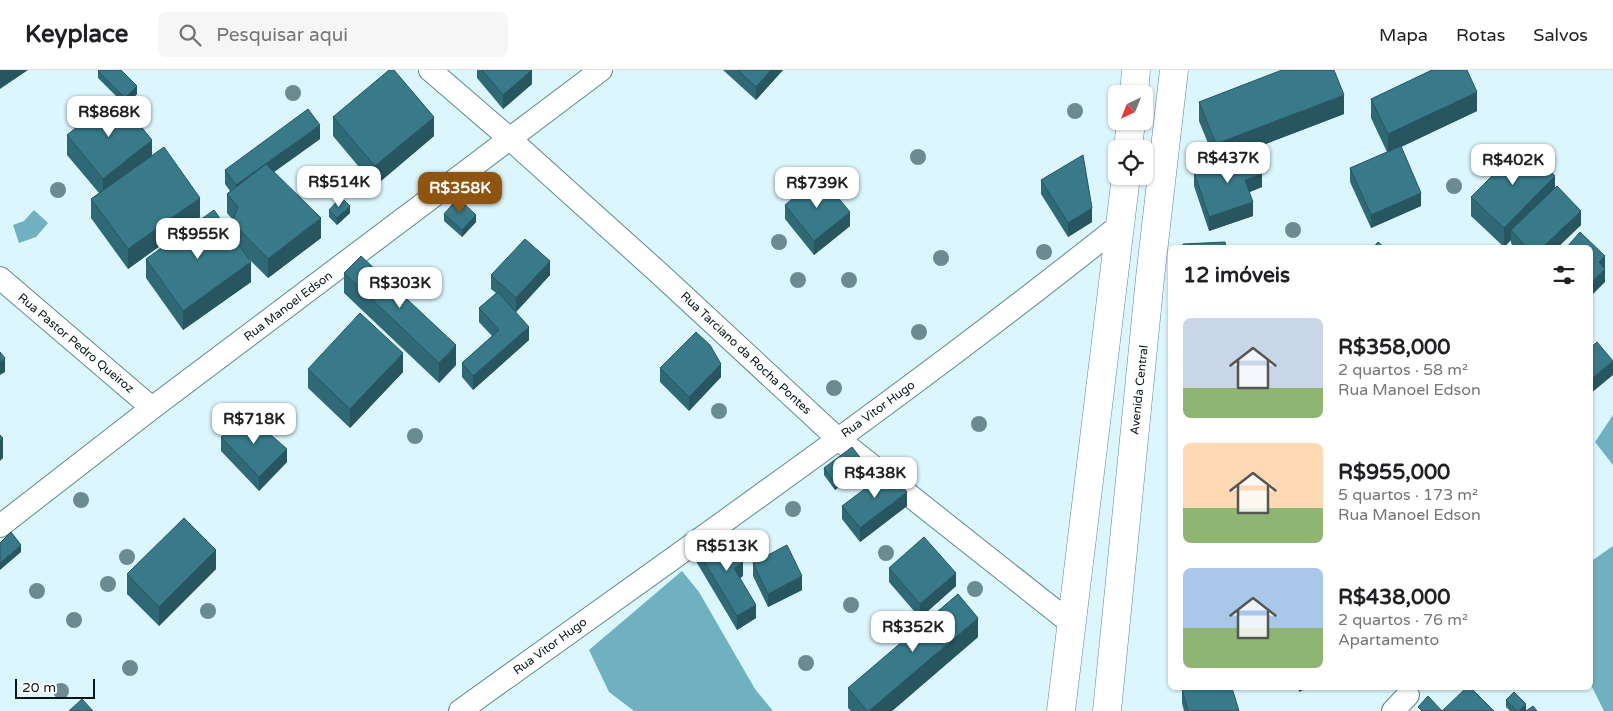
<!DOCTYPE html>
<html lang="pt">
<meta charset="utf-8">
<style>
:root{--surface:#fff;--page:#f6f6f6;--text:#202124;--muted:#757577;--line:#e0e0e0;--accent:#8f5510}
body{margin:0;font-family:"Varela Round",sans-serif;background:var(--page);color:var(--text);height:100vh;display:flex;flex-direction:column;font-size:19px;white-space:nowrap}
*{box-sizing:border-box;margin:0}
p{font-size:16px;color:var(--muted)}
.icon{flex:none;width:28px;height:28px;fill:none;stroke:currentColor;stroke-width:2;stroke-linecap:round;stroke-linejoin:round}
.map{position:relative;flex:1;overflow:hidden}
.panel{position:absolute;left:1168px;top:175px;width:425px;height:445px;display:flex;flex-direction:column;background:var(--surface);border-radius:8px;box-shadow:0 1px 4px #0004}
.panel>*{flex:none}
.needle{width:32px;rotate:223deg}
.controls{position:absolute;left:1108px;top:15px;display:grid;gap:10px}
.controls a{display:grid;place-items:center;width:45px;height:45px;border-radius:8px;background:var(--surface);box-shadow:0 1px 4px #0004;font-size:25px}
.scale{position:absolute;left:15px;bottom:12px;width:80px;box-sizing:border-box;padding-left:5px;border:2px solid #05161a;border-top:0;font-size:14px;line-height:18px;white-space:nowrap;color:#05161a;-webkit-text-stroke:4px #fff;paint-order:stroke}
.price{position:absolute;translate:-50% -42px;padding:0 11px;border-radius:10px;background:#fff;color:#222;font-size:16px;line-height:32px;filter:drop-shadow(0 1px 2px #0008)}
.price::after{content:'';position:absolute;left:50%;top:30px;width:15px;height:11px;margin-left:-8px;background:inherit;clip-path:polygon(0 0,100% 0,50% 100%)}
.price.on{background:var(--accent);color:#fff}
ul{padding:0;list-style:none}
li{display:flex;align-items:center;gap:15px;height:125px;padding:0 15px}
li span{display:grid;place-items:center;flex:none;width:140px;height:100px;border-radius:8px;color:#555}
li>.icon{margin-inline-start:auto}
span .icon{width:60px;height:60px;fill:#fffc;stroke-width:1}
li b{font-size:21px}
h2{display:flex;justify-content:space-between;align-items:center;height:60px;padding:0 15px;font-size:21px}
header{display:flex;align-items:center;gap:30px;box-sizing:border-box;height:70px;padding:0 25px;background:var(--surface);border-bottom:1px solid var(--line)}
header strong{font-size:24px}
nav{display:flex;gap:28px;margin-inline-start:auto;font-size:18px}
.search{width:350px;height:45px;background:var(--page);display:flex;align-items:center;gap:12px;box-sizing:border-box;padding:0 18px;border-radius:8px;color:var(--muted);font-size:19px}
.map>svg:first-child{display:block}
</style>
<header>
<strong>Keyplace</strong>
<div class="search"><svg class="icon" aria-label="search" viewBox="0 0 24 24"><circle cx="10" cy="10" r="6"/><path d="M15 15l6 6"/></svg>Pesquisar aqui</div>
<nav><a>Mapa</a><a>Rotas</a><a>Salvos</a></nav>
</header>
<div class="map">
<svg width="1613" height="641" viewBox="0 0 1613 641">
<rect width="100%" height="100%" fill="#dbf6fc"/>
<g fill="#6fb1c0">
<path d="M34,140l14,13 -12,14 -17,6 -6,-18 11,-4z"/>
<path d="M1613,345v50l-18,-23z"/>
<path d="M1613,476v165h-9l-14,-28v-121z"/>
<path d="M682,501l17,21 56,97 18,22h-139l-25,-19 -20,-42z"/>
</g>
<g fill="none" stroke-linecap="round" stroke-linejoin="round">
<defs>
<g id="minor">
<path d="M430,0l80,69 150,135 177,164 235,186"/>
<path d="M0,208l152,130"/>
<path d="M0,456l152,-118 449,-338"/>
<path d="M460,641c222,-160 447,-316 661,-487"/>
<path d="M1393,641l15,-16"/>
</g>
<g id="secondary">
<path d="M1134,24l2,-24"/>
<path d="M1128,79l3,-28"/>
<path d="M1061,641l65,-535"/>
<path d="M1107,641l43,-433 24,-208"/>
</g>
</defs>
<use href="#minor" stroke="#5d8892" stroke-width="24"/>
<use href="#secondary" stroke="#5d8892" stroke-width="29"/>
<use href="#minor" stroke="#fff" stroke-width="22"/>
<use href="#secondary" stroke="#fff" stroke-width="28"/>
</g>
<g fill="#6c8b91">
<circle cx="293" cy="23" r="8"/>
<circle cx="1075" cy="41" r="8"/>
<circle cx="918" cy="87" r="8"/>
<circle cx="1454" cy="116" r="8"/>
<circle cx="58" cy="120" r="8"/>
<circle cx="1293" cy="160" r="8"/>
<circle cx="779" cy="172" r="8"/>
<circle cx="1044" cy="182" r="8"/>
<circle cx="941" cy="188" r="8"/>
<circle cx="798" cy="210" r="8"/>
<circle cx="849" cy="210" r="8"/>
<circle cx="919" cy="262" r="8"/>
<circle cx="834" cy="318" r="8"/>
<circle cx="719" cy="341" r="8"/>
<circle cx="979" cy="354" r="8"/>
<circle cx="415" cy="366" r="8"/>
<circle cx="81" cy="430" r="8"/>
<circle cx="793" cy="439" r="8"/>
<circle cx="886" cy="483" r="8"/>
<circle cx="127" cy="487" r="8"/>
<circle cx="108" cy="514" r="8"/>
<circle cx="975" cy="519" r="8"/>
<circle cx="37" cy="521" r="8"/>
<circle cx="851" cy="535" r="8"/>
<circle cx="208" cy="541" r="8"/>
<circle cx="74" cy="550" r="8"/>
<circle cx="902" cy="555" r="8"/>
<circle cx="806" cy="593" r="8"/>
<circle cx="130" cy="598" r="8"/>
<circle cx="61" cy="621" r="8"/>
</g>
<g fill="#306976">
<path d="M477,0h55v14l-29,25 -26,-31z"/>
<path d="M723,0h60l-27,30z"/>
<path d="M98,1l39,23 -12,12 -7,-8 34,58 48,61 -72,52 -37,-51v-19l8,-6 -32,-38v-20l49,-39 -18,-18z"/>
<path d="M1371,29l106,12 -76,36 20,59 -50,22 -21,-46v-14l37,-16 -16,-34z"/>
<path d="M1199,32l145,12 -128,49 -17,-42z"/>
<path d="M333,47l101,19 -59,50 -42,-50z"/>
<path d="M320,69l-46,33 47,66 -53,40 -21,-21 4,25 -68,48 -37,-52v-19l86,-23 1,-16 -6,-7v-19l3,-3 -5,-7v-14z"/>
<path d="M1194,102l68,15 -13,5 4,24 -44,15 -15,-45z"/>
<path d="M1041,110l51,42 -24,15 -27,-43z"/>
<path d="M1555,118l26,37 -24,23h-43l-3,-5v-3l-7,7 -33,-31v-19z"/>
<path d="M785,135l65,21 -36,29 -29,-36z"/>
<path d="M329,140l21,3 -13,12 -8,-8z"/>
<path d="M444,144l32,8 -14,15 -18,-16z"/>
<path d="M344,203l112,92 -17,18 -95,-90z"/>
<path d="M491,205h59l-34,37 -4,-4 17,32 -56,50 -11,-13v-14l30,-27 -13,-14v-14l17,-15 -5,-4z"/>
<path d="M660,298l61,9 -32,34 -29,-29z"/>
<path d="M308,299l95,3 -53,56 -42,-40z"/>
<path d="M221,367l66,25 -28,29 -38,-40z"/>
<path d="M824,398h39l-28,22 -11,-15z"/>
<path d="M842,436h65l-47,36 -18,-23z"/>
<path d="M697,480l46,26 -3,2 16,40 -19,12 -40,-67z"/>
<path d="M753,493l49,27 -34,17 -15,-31z"/>
<path d="M889,498l67,18 -36,32 -31,-36z"/>
<path d="M216,499l-57,57 -32,-32v-20z"/>
<path d="M978,567l-86,74h-41l-3,-3v-20z"/>
<path d="M1182,619l57,22h-55l-2,-8z"/>
<path d="M1506,630l20,11h-16l-4,-4z"/>
</g>
<g fill="#275560">
<path d="M0,0h28l-28,19z"/>
<path d="M532,0v14l-29,25v-14z"/>
<path d="M771,0h12l-27,30v-13z"/>
<path d="M137,16v8l-12,12v-8z"/>
<path d="M1477,22v19l-89,42v-19z"/>
<path d="M1344,25v19l-128,49v-19z"/>
<path d="M434,47v19l-59,50v-20z"/>
<path d="M320,55v14l-84,60v-14z"/>
<path d="M152,70v19l-49,39v-19z"/>
<path d="M1262,104v13l-17,7v-14z"/>
<path d="M1555,106v19l-44,35v10l-7,7v-19z"/>
<path d="M1421,123v13l-50,22v-13z"/>
<path d="M200,128v19l-72,52v-20z"/>
<path d="M1253,132v14l-44,15v-14z"/>
<path d="M350,136v7l-13,12v-7z"/>
<path d="M1092,138v14l-24,15v-14z"/>
<path d="M1581,141v14l-24,23h-15z"/>
<path d="M850,142v14l-36,29v-14z"/>
<path d="M476,145v7l-14,15v-7z"/>
<path d="M321,148v20l-53,40v-19z"/>
<path d="M1605,186v26l-15,15v-13l9,-22z"/>
<path d="M550,191v14l-34,37v-14z"/>
<path d="M251,192v20l-68,48v-19z"/>
<path d="M529,257v13l-56,50v-14z"/>
<path d="M456,275v20l-17,18v-20z"/>
<path d="M403,283v19l-53,56v-19z"/>
<path d="M5,288v14l-5,3v-13z"/>
<path d="M1613,291v14l-23,19v-14z"/>
<path d="M721,294v13l-32,34v-14z"/>
<path d="M3,368v20l-3,3v-20z"/>
<path d="M287,379v13l-28,29v-14z"/>
<path d="M863,391v7l-28,22v-7z"/>
<path d="M907,422v14l-47,36v-14z"/>
<path d="M21,475v7l-21,18v-7z"/>
<path d="M216,480v19l-57,57v-19z"/>
<path d="M743,492v14l-9,6v-14z"/>
<path d="M956,503v13l-36,32v-14z"/>
<path d="M802,506v14l-34,17v-13z"/>
<path d="M756,535v13l-19,12v-14z"/>
<path d="M978,548v19l-86,74h-23z"/>
<path d="M1299,618h9l-9,4z"/>
<path d="M1526,634v7h-7z"/>
</g>
<g fill="#387a89" stroke="#275560">
<path d="M99,0h22l16,16 -12,12 -27,-27z"/>
<path d="M389,0h5l40,47 -59,49 -42,-49z"/>
<path d="M482,0h50l-29,25z"/>
<path d="M738,0h33l-15,17z"/>
<path d="M1282,0h52l10,25 -128,49 -17,-42z"/>
<path d="M1432,0h35l10,22 -89,42 -17,-35z"/>
<path d="M116,26l36,44 -49,39 -36,-44z"/>
<path d="M308,39l12,16 -84,60 -11,-15z"/>
<path d="M1524,74l31,32 -51,52 -33,-31z"/>
<path d="M1401,76l20,47 -50,22 -21,-47z"/>
<path d="M164,77l36,51 -72,51 -37,-50z"/>
<path d="M1255,82l7,22 -17,6 8,22 -44,15 -15,-45z"/>
<path d="M1083,85l9,53 -24,15 -27,-43z"/>
<path d="M266,94l55,54 -53,41 -36,-37 6,-15 -11,-13z"/>
<path d="M820,106l30,36 -36,29 -29,-36z"/>
<path d="M1557,116l24,25 -39,37h-15l-16,-18z"/>
<path d="M341,127l9,9 -13,12 -8,-8z"/>
<path d="M458,128l18,17 -14,15 -18,-16z"/>
<path d="M214,140l37,52 -68,49 -37,-52z"/>
<path d="M1580,162l25,24 -6,6 6,7 -15,15v-36h-24z"/>
<path d="M525,169l25,22 -34,37 -25,-23z"/>
<path d="M1225,172l1,6h-42l-1,-4z"/>
<path d="M1378,172l7,6h-12z"/>
<path d="M361,186l95,89 -17,18 -95,-90z"/>
<path d="M498,222l31,35 -56,49 -11,-13 37,-33 -20,-22z"/>
<path d="M360,243l43,40 -53,56 -42,-40z"/>
<path d="M696,262l14,13 11,19 -32,33 -29,-29z"/>
<path d="M1597,272l16,19 -23,19v-32z"/>
<path d="M0,282l5,6 -5,4z"/>
<path d="M247,344l40,35 -28,28 -38,-40z"/>
<path d="M0,365l3,3 -3,3z"/>
<path d="M852,377l11,14 -28,22 -11,-15z"/>
<path d="M890,400l17,22 -47,36 -18,-22z"/>
<path d="M184,448l32,32 -57,57 -32,-33z"/>
<path d="M11,462l10,13 -21,18v-20z"/>
<path d="M726,463l17,29 -9,6 22,37 -19,11 -40,-66z"/>
<path d="M924,467l32,36 -36,31 -31,-36z"/>
<path d="M787,475l15,31 -34,18 -15,-31z"/>
<path d="M958,524l20,24 -109,93h-2l-19,-23z"/>
<path d="M1190,618h42l7,23h-51l-6,-22z"/>
<path d="M1466,618h5l23,23h-72l-4,-4 10,-11 14,15z"/>
<path d="M1514,622l12,12 -7,7h-2l-11,-11z"/>
<path d="M82,629l11,12h-24z"/>
<path d="M1533,636l4,5h-11z"/>
</g>
<g text-anchor="middle" dominant-baseline="central" stroke-width="4.5" stroke-linejoin="round" paint-order="stroke">
<g font-size="12" fill="#05161a" stroke="#fff">
<text transform="translate(288 236) rotate(-37)">Rua Manoel Edson</text>
<text transform="translate(76 273) rotate(40)">Rua Pastor Pedro Queiroz</text>
<text transform="translate(746 283) rotate(43)">Rua Tarciano da Rocha Pontes</text>
<text transform="translate(1139 320) rotate(-84)">Avenida Central</text>
<text transform="translate(878 339) rotate(-36)">Rua Vitor Hugo</text>
<text transform="translate(550 576) rotate(-36)">Rua Vitor Hugo</text>
</g>
</g>
</svg>
<div class="controls">
<a><svg class="needle" viewBox="-14 -14 28 28"><path d="M0-13l5 13h-10z" fill="#e53935"/><path d="M0 13l5-13h-10z" fill="#757577"/></svg></a>
<a><svg class="icon" aria-label="locate" viewBox="0 0 24 24"><circle cx="12" cy="12" r="6"/><path d="M12 2v4M12 18v4M2 12h4M18 12h4"/></svg></a>
</div>
<div class="scale">20 m</div>
<b class="price" style="left:109px;top:68px">R$868K</b>
<b class="price" style="left:1228px;top:114px">R$437K</b>
<b class="price" style="left:1513px;top:116px">R$402K</b>
<b class="price" style="left:339px;top:138px">R$514K</b>
<b class="price" style="left:817px;top:139px">R$739K</b>
<b class="price on" style="left:460px;top:144px">R$358K</b>
<b class="price" style="left:198px;top:190px">R$955K</b>
<b class="price" style="left:400px;top:239px">R$303K</b>
<b class="price" style="left:254px;top:375px">R$718K</b>
<b class="price" style="left:875px;top:429px">R$438K</b>
<b class="price" style="left:727px;top:502px">R$513K</b>
<b class="price" style="left:913px;top:583px">R$352K</b>
<section class="panel">
<h2>12 imóveis<svg class="icon" aria-label="filters" viewBox="0 0 24 24"><path d="M4 7h16M4 17h16"/><circle cx="9" cy="7" r="2"/><circle cx="15" cy="17" r="2"/></svg></h2>
<ul>
<li><span style="background:linear-gradient(#c9d6e8 70%,#8fb573 0)"><svg class="icon" aria-label="home" viewBox="0 0 24 24"><path d="M3 11l9-7 9 7M6 9v11h12V9"/></svg></span><div><b>R$358,000</b><p>2 quartos · 58 m²</p><p>Rua Manoel Edson</p></div></li>
<li><span style="background:linear-gradient(#ffd9b3 65%,#8fb573 0)"><svg class="icon" aria-label="home" viewBox="0 0 24 24"><path d="M3 11l9-7 9 7M6 9v11h12V9"/></svg></span><div><b>R$955,000</b><p>5 quartos · 173 m²</p><p>Rua Manoel Edson</p></div></li>
<li><span style="background:linear-gradient(#a9c7e8 60%,#8fb573 0)"><svg class="icon" aria-label="home" viewBox="0 0 24 24"><path d="M3 11l9-7 9 7M6 9v11h12V9"/></svg></span><div><b>R$438,000</b><p>2 quartos · 76 m²</p><p>Apartamento</p></div></li>
</ul>
</section>
</div>
